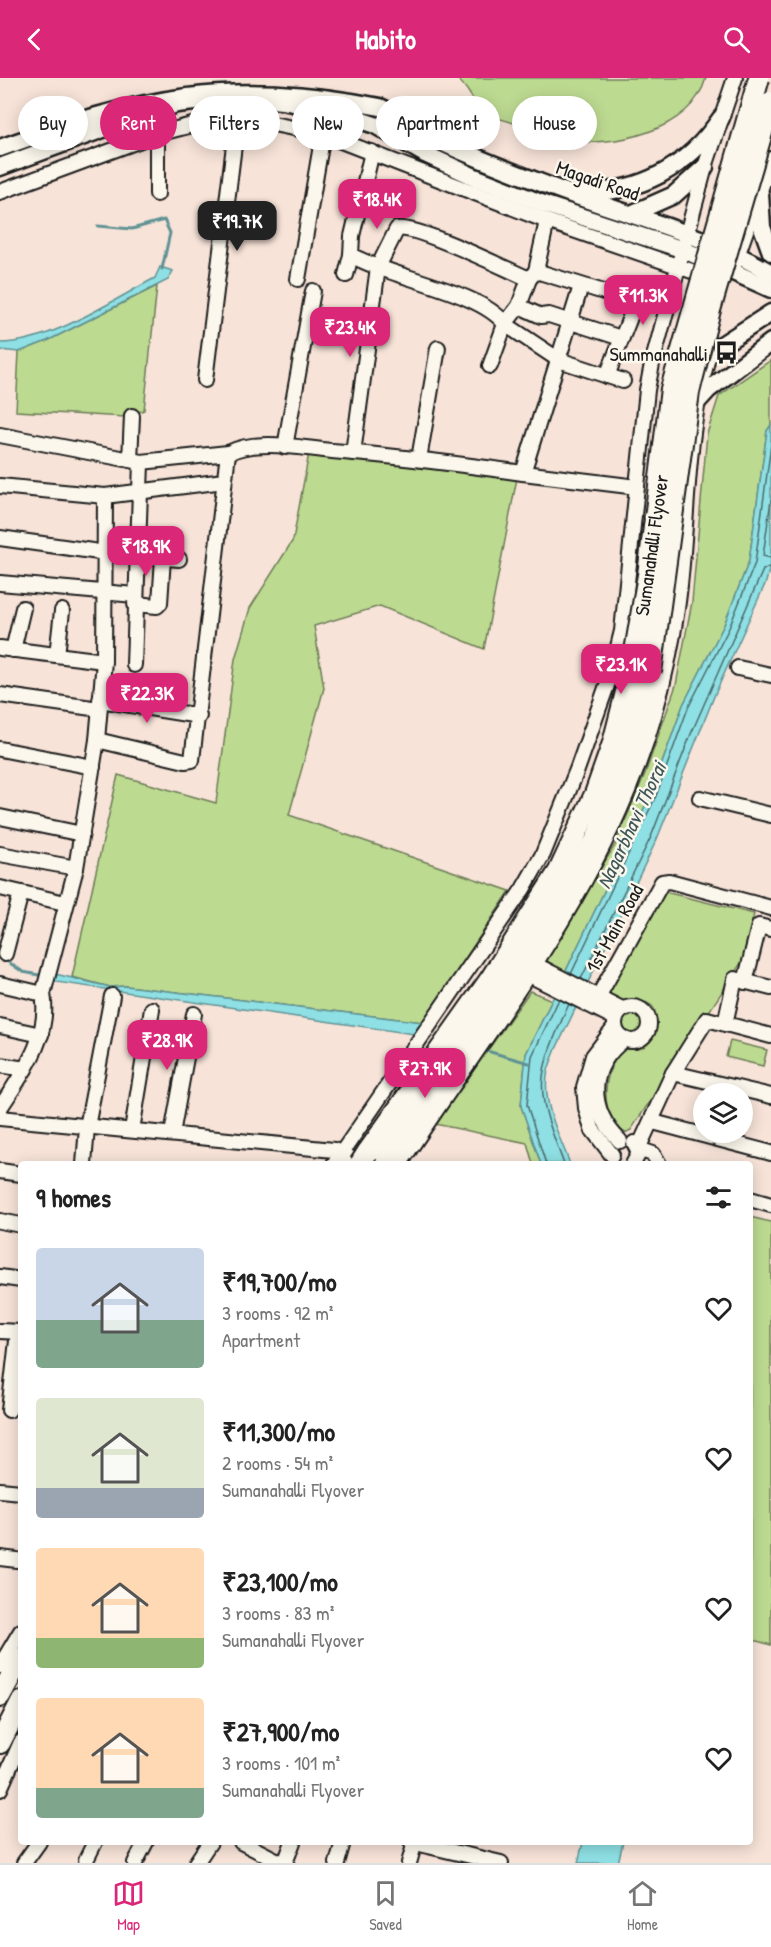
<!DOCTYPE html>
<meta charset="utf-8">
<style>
:root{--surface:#fff;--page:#f6f6f6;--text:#222;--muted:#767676;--line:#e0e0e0;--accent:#db2777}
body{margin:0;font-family:"Patrick Hand",sans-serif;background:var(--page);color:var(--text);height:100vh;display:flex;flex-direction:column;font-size:22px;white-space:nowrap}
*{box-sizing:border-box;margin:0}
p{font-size:20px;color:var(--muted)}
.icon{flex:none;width:33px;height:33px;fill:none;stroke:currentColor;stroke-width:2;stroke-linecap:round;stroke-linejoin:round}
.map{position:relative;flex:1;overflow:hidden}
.sheet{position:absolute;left:18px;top:1083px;width:735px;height:684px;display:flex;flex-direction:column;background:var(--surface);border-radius:6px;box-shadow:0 3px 15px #0003}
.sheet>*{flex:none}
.top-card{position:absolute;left:18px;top:18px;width:735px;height:54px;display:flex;gap:12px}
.tools{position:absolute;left:693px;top:1005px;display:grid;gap:12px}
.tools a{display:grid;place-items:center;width:60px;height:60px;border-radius:50%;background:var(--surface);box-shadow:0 3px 15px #0003;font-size:30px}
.price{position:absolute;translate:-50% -51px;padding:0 14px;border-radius:12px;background:var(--accent);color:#fff;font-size:20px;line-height:39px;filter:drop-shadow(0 2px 3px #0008)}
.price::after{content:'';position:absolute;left:50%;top:36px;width:18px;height:14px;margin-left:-9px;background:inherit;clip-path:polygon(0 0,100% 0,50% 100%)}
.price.selected{background:#222;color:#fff}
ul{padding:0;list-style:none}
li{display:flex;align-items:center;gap:18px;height:150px;padding:0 18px}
li span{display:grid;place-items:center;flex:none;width:168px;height:120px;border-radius:6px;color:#555}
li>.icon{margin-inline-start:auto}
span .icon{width:72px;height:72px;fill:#fffc;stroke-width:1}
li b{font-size:26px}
h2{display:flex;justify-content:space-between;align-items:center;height:72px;padding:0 18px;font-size:26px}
.chip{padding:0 21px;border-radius:27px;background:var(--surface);box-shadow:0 3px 15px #0003;font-size:21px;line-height:54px}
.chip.selected{background:var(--accent);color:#fff}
header{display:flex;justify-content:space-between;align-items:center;height:78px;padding:0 18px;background:var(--accent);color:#fff;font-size:27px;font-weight:700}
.tabs{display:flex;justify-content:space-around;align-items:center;height:84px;border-top:2px solid var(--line);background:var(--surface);font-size:16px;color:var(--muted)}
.tabs a{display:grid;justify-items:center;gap:3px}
.tabs .selected{color:var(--accent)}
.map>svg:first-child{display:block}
</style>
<header><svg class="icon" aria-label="back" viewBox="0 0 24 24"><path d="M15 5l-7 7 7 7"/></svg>Habito<svg class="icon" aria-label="search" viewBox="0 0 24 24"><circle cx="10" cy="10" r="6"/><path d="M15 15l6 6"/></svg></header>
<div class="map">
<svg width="771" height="1785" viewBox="0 0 771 1785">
<rect width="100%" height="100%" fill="#f7e3d8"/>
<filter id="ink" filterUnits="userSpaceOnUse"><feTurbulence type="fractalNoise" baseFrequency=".0167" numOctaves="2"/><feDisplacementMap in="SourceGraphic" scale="12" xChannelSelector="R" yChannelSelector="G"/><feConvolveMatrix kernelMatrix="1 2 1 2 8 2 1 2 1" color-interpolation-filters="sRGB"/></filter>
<g filter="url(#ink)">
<g fill="#bdda91" stroke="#6c7b56" stroke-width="1.5">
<path d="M456,0h250c-15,54 -94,70 -142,62 -16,-3 -33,-11 -48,-16 -9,-4 -23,-6 -31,-11 -12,-8 -16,-26 -29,-35z"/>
<path d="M157,208l-13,124 -18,7 -110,-6 3,-59 28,-11z"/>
<path d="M771,282v65l-4,6 -18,130 -25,64 -41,80 -32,89 -86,179 -19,-13 69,-115 31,-74 30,-86 16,-83 15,-168 12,-38z"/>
<path d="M309,375l208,25 -33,171 -104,-43 -66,20 10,62 -35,127 221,76 -87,131 -297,-36 -16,1 -38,-10 46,-202 98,28 19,-144 15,-51 43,-68z"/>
<path d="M665,814l89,22 -11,46 -112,170 -6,3c-28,-17 -24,-70 4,-87 8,-5 15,-1 21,-9 5,-8 9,-23 2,-31 -8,-8 -18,-2 -27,-3 -6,0 -15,-8 -20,-10z"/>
<path d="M530,913l22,9 -26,54 -5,52 20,58h-8l-6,-21 -92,-19z"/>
<circle cx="631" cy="945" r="12"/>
<path d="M730,963l37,9 -4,16 -37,-9z"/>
<path d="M750,1139l21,5v423l-21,-6z"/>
</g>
<g fill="#8ee0e4" stroke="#609294" stroke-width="1.5">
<path d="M160,189l13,4 -5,9 -121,61 -28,11 -19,-2v-7c50,0 111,-42 155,-65z"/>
<path d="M771,347v137l-5,20 -51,112 -58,145 -101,210c-3,8 -8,18 -9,27 -4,30 13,61 23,88h-29l-20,-58 5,-52 125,-260 32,-89 41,-80 25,-64 18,-130z"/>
<path d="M51,895l59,14 16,-1 297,36 -9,12 -365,-53z"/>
<path d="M583,1764h40l-5,21h-40z"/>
</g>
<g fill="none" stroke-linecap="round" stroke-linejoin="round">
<g stroke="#4a6a6c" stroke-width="1.5">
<path d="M771,422l-8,56 8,2"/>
<path d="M571,896l85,-178 32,-88 41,-80 26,-65 16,-119"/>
<path d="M581,901l70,-142 40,-103 72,-164 8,-4"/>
<path d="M546,1086l-19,-59 5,-49 27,-57"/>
<path d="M564,1086c-30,-77 -29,-85 5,-160"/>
</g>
<g stroke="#609294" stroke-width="3">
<path d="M98,148l34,3 32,-9 6,13 -8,36"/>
<path d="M4,881l19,13 21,4"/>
<path d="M487,973l42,12"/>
</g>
<defs>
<g id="minor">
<path d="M157,56v60"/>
<path d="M372,74l-20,84 -1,19c37,22 130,36 154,69l54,36 64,21"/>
<path d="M0,114l157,-58 47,-12 64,1 55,11 224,87 165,57"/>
<path d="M734,187l37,-106"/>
<path d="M536,193l11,-50"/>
<path d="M346,197l5,-20"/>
<path d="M298,201l25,-145"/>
<path d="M529,201l7,-8 100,31 -29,74"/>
<path d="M519,228l22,10 8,-1 72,23"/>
<path d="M205,302l32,-259"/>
<path d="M0,357l141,27 87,-9"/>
<path d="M285,369l28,-156"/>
<path d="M353,375l25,-186 19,-38c18,-5 109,40 132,50l-10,27 -14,18 -15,42"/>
<path d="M419,381l19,-111"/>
<path d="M130,382l2,-44"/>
<path d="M523,395l114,14"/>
<path d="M0,408l105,10 -1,165 -7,79"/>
<path d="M105,418l119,-15"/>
<path d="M0,460l106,15 73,6"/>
<path d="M0,505l135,12"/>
<path d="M135,526l22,2 3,-3 3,-45"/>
<path d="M0,570l104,13"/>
<path d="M13,572l10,-42"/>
<path d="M57,577l5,-44"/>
<path d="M134,587l7,-203"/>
<path d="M738,590l33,7"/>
<path d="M0,617l99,14"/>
<path d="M100,622l99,16"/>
<path d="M0,671l93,18"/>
<path d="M700,720l71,17"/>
<path d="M0,739l82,17"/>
<path d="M0,776l76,14"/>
<path d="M0,810l65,15"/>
<path d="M5,876l16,-61"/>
<path d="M536,887l86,44"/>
<path d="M529,897l86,43"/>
<path d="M745,904l14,-56 12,3"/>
<path d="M0,906l43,10"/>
<path d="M598,919l64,-115 7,-1 102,27"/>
<circle cx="632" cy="946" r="17"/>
<path d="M725,946l10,-45 36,9"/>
<path d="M0,948l41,9"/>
<path d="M771,958l-64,-17 -34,54 98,23"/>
<path d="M0,987l25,4"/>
<path d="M0,1030c22,-34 51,-71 43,-114l33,-126 21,-128 88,21 7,-1 36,-307c30,-15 72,-5 104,-2 64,5 127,13 191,22l58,-187"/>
<path d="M0,1040l334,32 29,14"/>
<path d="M653,1044l118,31"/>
<path d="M132,1052l20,-121"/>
<path d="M172,1056l22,-120"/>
<path d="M620,1063c-32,-32 -33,-74 5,-102"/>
<path d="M612,1077l-20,-26 -6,-21 -2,-21 9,-31 22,-29"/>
<path d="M84,1086l3,-37 25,-131"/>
<path d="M334,1086l189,-275 20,-35 34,-84 35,-99 10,-40 25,-241 5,-26 53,-197 30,-89"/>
<path d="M400,1086c95,-145 206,-279 254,-448 10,-35 18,-71 23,-107 10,-68 8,-139 21,-208 3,-19 9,-38 13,-57"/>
<path d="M633,1086l6,-11 -5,-10"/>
<path d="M659,1086l-6,-10 -15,-5 35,-76"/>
<path d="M0,1093l21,3"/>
<path d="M750,1121l21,6"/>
<path d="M0,1143l21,4"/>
<path d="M0,1199l21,3"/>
<path d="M0,1253l21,1"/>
<path d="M9,1332l9,-78"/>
<path d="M0,1412l21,2"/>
<path d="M0,1480l17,2"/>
<path d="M0,1588l21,-35"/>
<path d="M0,1711l21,-47"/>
<path d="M241,1764l41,21"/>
<path d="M411,1764l90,21"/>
<path d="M86,1782l9,-18"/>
<path d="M24,1785l15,-21"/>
<path d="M135,1785l11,-21"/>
<path d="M196,1785l14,-21"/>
<path d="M285,1785l8,-21"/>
<path d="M337,1785l6,-21"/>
<path d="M409,1785l6,-21"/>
</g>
<g id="major">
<path d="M0,70c143,-52 226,-70 380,-41 19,8 36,22 55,32 35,17 72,31 109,45 76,30 156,47 227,89"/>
<path d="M0,89l144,-53 33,-10 62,-7 43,4 47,9 46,15 50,29 52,24 69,27 138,45 87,39"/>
<path d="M580,114c60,2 108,-25 141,-74"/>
<path d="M760,115l2,34 9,25"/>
<path d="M631,136l43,-19 31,-28"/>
<path d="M709,275l62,-40"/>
<path d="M697,324l11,-12 63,-48"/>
</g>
<g id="highway">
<path d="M367,1075l124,-175 68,-107 36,-77 18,-51 19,-74"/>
<path d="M382,1086l125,-177 89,-147 35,-90 20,-78"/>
<path d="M0,1618l21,-38"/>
<path d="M0,1665l21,-41"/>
</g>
</defs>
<use href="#minor" stroke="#1c1c1c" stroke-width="18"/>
<use href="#major" stroke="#1c1c1c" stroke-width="21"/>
<use href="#highway" stroke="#1c1c1c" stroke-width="24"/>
<use href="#minor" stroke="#fbf7ec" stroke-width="14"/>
<use href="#major" stroke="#fbf7ec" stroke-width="16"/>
<use href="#highway" stroke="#fbf7ec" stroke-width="20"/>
<defs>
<g id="highway-bridge">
<path d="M632,591l16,-94 23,-186 88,-311"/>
<path d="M651,594l38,-280 21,-82 61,-208"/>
<path d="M360,1086l7,-11"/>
</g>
</defs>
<use href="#highway-bridge" stroke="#1c1c1c" stroke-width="24" stroke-linecap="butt"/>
<use href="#highway-bridge" stroke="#fbf7ec" stroke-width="20"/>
</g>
</g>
<defs>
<symbol id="bus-bare" viewBox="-9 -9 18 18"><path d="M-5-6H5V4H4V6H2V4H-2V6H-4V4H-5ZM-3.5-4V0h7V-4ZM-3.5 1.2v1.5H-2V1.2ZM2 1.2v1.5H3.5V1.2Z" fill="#1c1c1c" stroke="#fbf7ec" stroke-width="2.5" paint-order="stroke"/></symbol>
</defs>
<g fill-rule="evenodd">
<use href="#bus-bare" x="710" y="258" width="33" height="33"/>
</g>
<g text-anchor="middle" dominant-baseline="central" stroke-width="5" stroke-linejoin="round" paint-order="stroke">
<g font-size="20" fill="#1c1c1c" stroke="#fbf7ec">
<text transform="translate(598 102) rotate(19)">Magadi Road</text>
<text transform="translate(651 467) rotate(-82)">Sumanahalli Flyover</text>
<text transform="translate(614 850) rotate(-61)">1st Main Road</text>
</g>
<g font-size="20" fill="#1c1c1c" stroke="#fbf7ec" text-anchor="end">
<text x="708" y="275">Summanahalli</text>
</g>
<g font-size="21" font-style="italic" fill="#3e5758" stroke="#fbf7ec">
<text transform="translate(631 747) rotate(-65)">Nagarbhavi Thorai</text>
</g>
</g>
</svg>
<div class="tools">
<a><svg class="icon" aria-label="layers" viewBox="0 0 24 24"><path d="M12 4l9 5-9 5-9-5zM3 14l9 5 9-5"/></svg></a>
</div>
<b class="price" style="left:377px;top:152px">₹18.4K</b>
<b class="price selected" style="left:237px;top:174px">₹19.7K</b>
<b class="price" style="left:643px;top:248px">₹11.3K</b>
<b class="price" style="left:350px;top:280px">₹23.4K</b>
<b class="price" style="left:146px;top:499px">₹18.9K</b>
<b class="price" style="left:621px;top:617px">₹23.1K</b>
<b class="price" style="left:147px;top:646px">₹22.3K</b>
<b class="price" style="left:167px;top:993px">₹28.9K</b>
<b class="price" style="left:425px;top:1021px">₹27.9K</b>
<div class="top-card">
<a class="chip">Buy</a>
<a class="chip selected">Rent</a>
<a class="chip">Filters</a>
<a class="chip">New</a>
<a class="chip">Apartment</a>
<a class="chip">House</a>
</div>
<section class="sheet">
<h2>9 homes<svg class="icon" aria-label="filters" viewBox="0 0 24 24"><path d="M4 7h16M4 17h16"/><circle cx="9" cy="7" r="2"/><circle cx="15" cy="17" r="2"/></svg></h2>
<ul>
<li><span style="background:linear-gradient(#c9d6e8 60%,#7fa58c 0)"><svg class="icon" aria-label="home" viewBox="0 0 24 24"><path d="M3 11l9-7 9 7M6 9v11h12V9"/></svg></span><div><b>₹19,700/mo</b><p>3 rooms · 92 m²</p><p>Apartment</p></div><svg class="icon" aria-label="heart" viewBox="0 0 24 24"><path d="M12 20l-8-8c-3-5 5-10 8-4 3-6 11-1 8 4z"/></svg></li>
<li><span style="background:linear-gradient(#dfe7d0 75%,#9aa5b1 0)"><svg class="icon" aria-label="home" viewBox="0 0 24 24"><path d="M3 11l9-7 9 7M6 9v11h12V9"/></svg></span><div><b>₹11,300/mo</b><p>2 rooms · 54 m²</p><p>Sumanahalli Flyover</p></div><svg class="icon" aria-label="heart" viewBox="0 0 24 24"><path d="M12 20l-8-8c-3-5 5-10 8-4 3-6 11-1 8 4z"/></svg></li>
<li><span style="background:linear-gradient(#ffd9b3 75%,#8fb573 0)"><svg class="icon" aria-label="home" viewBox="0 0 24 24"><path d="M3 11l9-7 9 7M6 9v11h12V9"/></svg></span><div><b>₹23,100/mo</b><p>3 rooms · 83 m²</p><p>Sumanahalli Flyover</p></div><svg class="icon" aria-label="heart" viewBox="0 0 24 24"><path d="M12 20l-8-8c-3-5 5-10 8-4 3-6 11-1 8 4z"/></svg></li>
<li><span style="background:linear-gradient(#ffd9b3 75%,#7fa58c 0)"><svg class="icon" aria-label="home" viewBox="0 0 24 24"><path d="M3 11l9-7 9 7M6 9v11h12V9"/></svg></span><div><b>₹27,900/mo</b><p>3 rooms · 101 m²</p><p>Sumanahalli Flyover</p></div><svg class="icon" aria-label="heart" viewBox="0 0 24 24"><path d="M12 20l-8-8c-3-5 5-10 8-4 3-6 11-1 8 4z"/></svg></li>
</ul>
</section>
</div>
<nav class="tabs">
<a class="selected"><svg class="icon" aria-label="map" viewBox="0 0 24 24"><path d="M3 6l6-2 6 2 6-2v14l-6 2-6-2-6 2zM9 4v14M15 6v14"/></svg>Map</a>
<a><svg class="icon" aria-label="saved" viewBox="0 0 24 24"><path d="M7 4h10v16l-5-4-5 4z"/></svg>Saved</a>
<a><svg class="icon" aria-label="home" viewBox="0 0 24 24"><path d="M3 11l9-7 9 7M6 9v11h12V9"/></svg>Home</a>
</nav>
